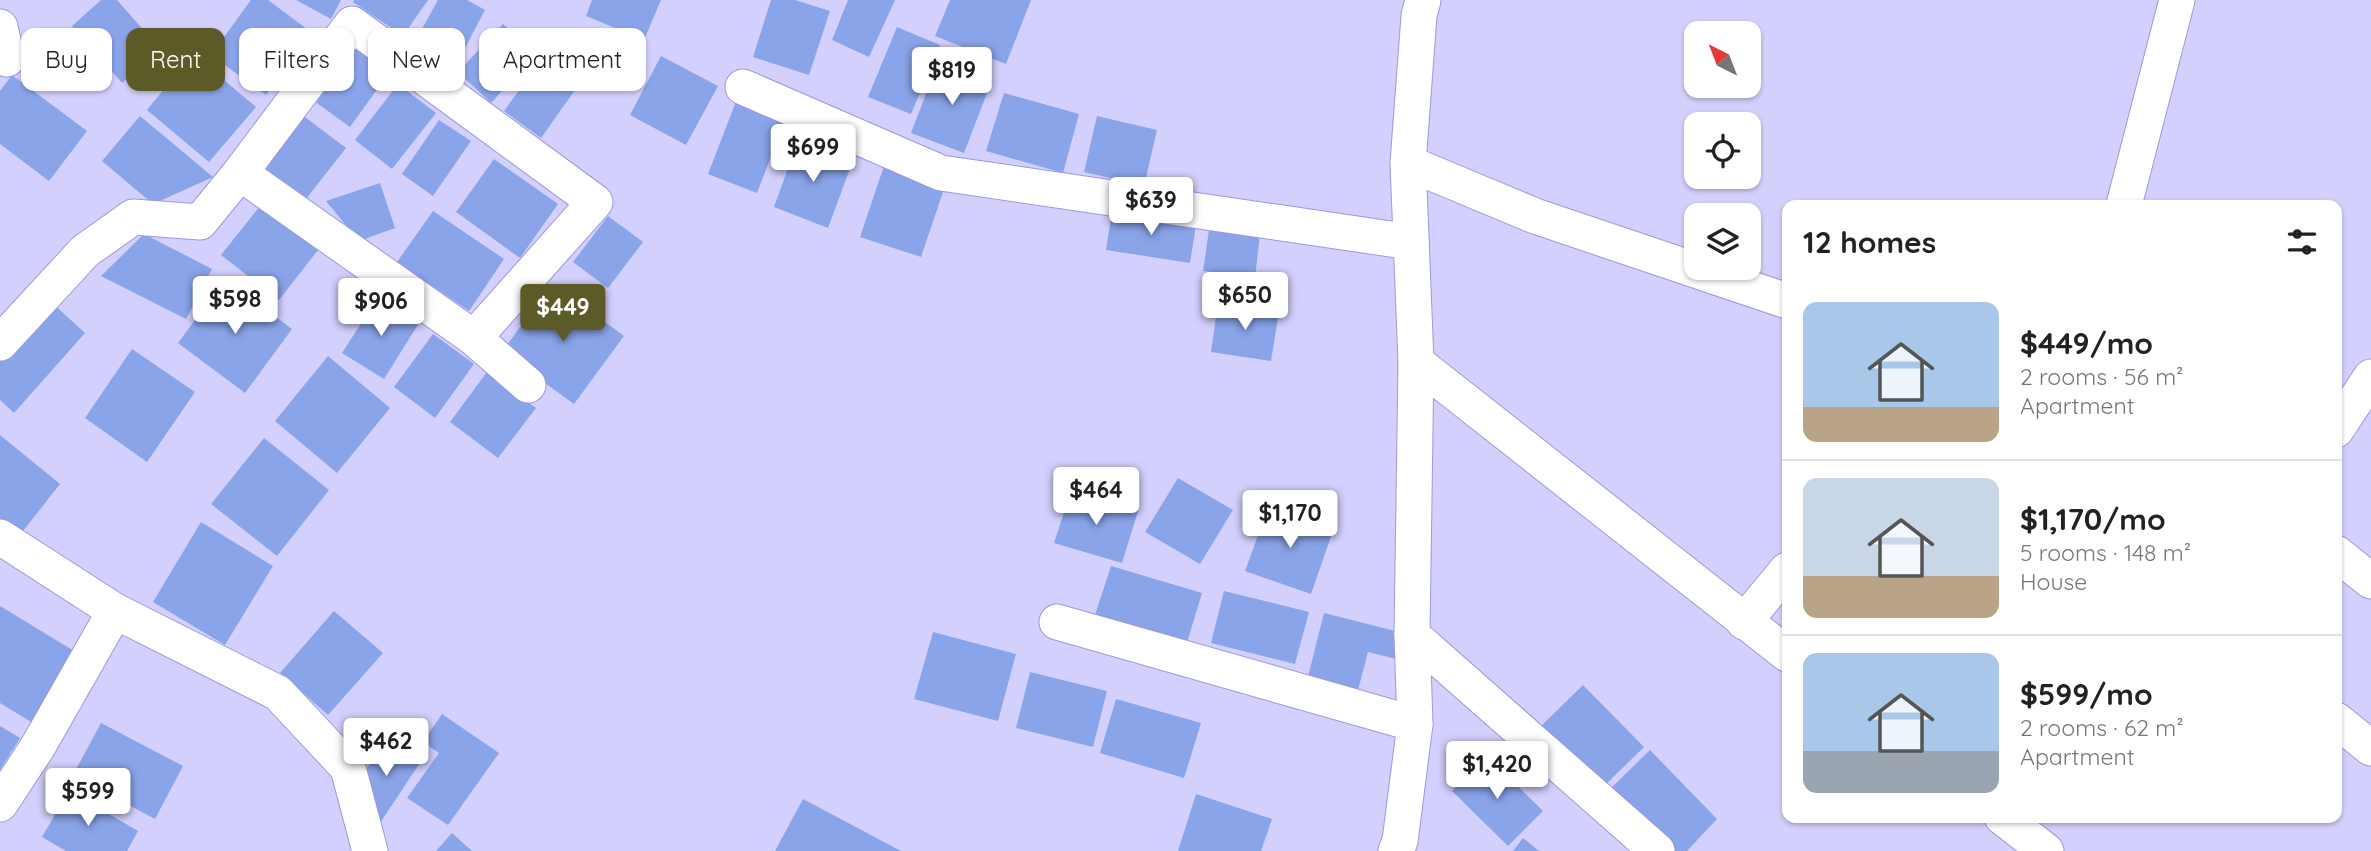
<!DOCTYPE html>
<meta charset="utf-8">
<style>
:root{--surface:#fff;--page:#f2f2f2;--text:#222;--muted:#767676;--line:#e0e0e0;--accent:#5c5b28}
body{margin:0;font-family:Quicksand,sans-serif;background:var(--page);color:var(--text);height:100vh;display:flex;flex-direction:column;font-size:26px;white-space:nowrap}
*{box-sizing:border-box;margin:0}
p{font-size:23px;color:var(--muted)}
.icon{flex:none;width:38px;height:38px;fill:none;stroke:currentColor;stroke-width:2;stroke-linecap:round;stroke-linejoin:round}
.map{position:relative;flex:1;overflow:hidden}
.details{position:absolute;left:1782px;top:200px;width:560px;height:623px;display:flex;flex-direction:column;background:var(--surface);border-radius:14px;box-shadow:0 2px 5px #0004}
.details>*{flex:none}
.banner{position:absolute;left:21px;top:28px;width:665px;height:63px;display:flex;gap:14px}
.needle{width:46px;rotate:318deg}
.buttons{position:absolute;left:1684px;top:21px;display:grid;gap:14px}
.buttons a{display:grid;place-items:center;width:77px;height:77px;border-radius:14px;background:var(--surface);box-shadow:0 2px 5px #0004;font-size:35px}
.price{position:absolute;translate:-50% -60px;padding:0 16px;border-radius:7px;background:#fff;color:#222;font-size:23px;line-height:46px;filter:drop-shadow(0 2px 4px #0008)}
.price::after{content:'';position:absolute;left:50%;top:42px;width:21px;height:16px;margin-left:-10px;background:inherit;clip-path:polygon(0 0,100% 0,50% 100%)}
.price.active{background:var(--accent);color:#fff}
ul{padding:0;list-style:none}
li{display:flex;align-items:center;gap:21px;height:175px;padding:0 21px}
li+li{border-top:2px solid var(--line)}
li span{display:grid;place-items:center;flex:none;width:196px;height:140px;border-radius:14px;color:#555}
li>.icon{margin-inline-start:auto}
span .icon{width:84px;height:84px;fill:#fffc;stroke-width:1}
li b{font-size:30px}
h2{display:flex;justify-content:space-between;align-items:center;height:84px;padding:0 21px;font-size:30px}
.pill{padding:0 24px;border-radius:14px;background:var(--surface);box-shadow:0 2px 5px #0004;font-size:24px;line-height:63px}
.pill.active{background:var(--accent);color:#fff}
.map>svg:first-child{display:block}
</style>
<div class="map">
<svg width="2371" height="851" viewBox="0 0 2371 851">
<rect width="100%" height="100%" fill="#d3d0fd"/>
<g fill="#8aa4e9">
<path d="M101,0h16l43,49 -38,34 -50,-57z"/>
<path d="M251,0h17l43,32 -45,63 -55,-40z"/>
<path d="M296,0h45l-10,19z"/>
<path d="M354,0h74l-25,36 -50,-34z"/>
<path d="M438,0h29l18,10 -31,59 -42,-22z"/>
<path d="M592,0h69l-17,40 -58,-24z"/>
<path d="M771,0h24l35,11 -21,64 -56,-18z"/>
<path d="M848,0h47l-26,57 -37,-17z"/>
<path d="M950,0h81l-25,64 -71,-28z"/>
<path d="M503,24l33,30 -45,49 -33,-31z"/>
<path d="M897,27l43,18 -29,69 -43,-17z"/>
<path d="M355,47l34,26 -39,54 -36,-26z"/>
<path d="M193,54l63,53 -47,55 -62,-52z"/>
<path d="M661,56l57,30 -32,59 -56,-30z"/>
<path d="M939,60l53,20 -28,73 -53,-20z"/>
<path d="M538,64l37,26 -34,48 -37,-27z"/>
<path d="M12,75l75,56 -38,50 -49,-37v-53z"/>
<path d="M398,84l38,29 -44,56 -37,-29z"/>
<path d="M1004,93l75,21 -16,59 -77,-22z"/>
<path d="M737,99l49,18 -29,76 -49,-19z"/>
<path d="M301,114l45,34 -40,51 -45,-34z"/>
<path d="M140,116l73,61 -60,27 -51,-43z"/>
<path d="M1097,116l60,14 -13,56 -60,-14z"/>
<path d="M439,120l32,21 -38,55 -31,-22z"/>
<path d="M799,138l53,25 -24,65 -54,-21z"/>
<path d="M494,159l64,45 -38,54 -64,-46z"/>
<path d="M884,166l61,20 -24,71 -61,-20z"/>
<path d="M380,183l15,45 -36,13 -33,-40z"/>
<path d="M260,206l58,44 -39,50 -58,-45z"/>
<path d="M433,211l71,48 -35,52 -72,-49z"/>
<path d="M1112,212l84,13 -6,38 -84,-13z"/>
<path d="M608,216l35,26 -35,46 -35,-26z"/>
<path d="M1209,230l51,5 -5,42 -52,-6z"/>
<path d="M144,234l68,35 -26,50 -85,-43z"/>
<path d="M225,279l67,50 -47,64 -67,-50z"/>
<path d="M552,283l72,53 -50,68 -72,-52z"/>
<path d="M378,297l41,26 -35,56 -42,-26z"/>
<path d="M50,301l35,32 -71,80 -14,-13v-43z"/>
<path d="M1218,302l61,10 -8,49 -60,-9z"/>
<path d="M433,334l41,30 -39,54 -41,-31z"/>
<path d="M132,349l63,43 -48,70 -62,-44z"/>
<path d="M328,356l62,52 -53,65 -62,-52z"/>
<path d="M487,372l49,36 -38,50 -48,-36z"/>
<path d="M0,435l60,49 -52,66 -8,-7z"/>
<path d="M264,438l65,52 -52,66 -66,-52z"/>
<path d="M1178,478l55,32 -33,54 -55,-32z"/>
<path d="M1071,491l67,20 -16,52 -68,-20z"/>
<path d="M1269,505l65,23 -23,66 -66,-23z"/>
<path d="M201,522l72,44 -48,79 -72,-43z"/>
<path d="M1111,566l91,27 -16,53 -92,-28z"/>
<path d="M1224,591l85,21 -14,52 -84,-21z"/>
<path d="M0,606l79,48 -43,71 -36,-22z"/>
<path d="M334,611l49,42 -55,62 -48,-42z"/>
<path d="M1324,613l87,22 -7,26 -36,-9 -10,38 -50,-13z"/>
<path d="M933,632l83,22 -18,67 -84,-22z"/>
<path d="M1030,672l77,19 -14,56 -77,-19z"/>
<path d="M1583,685l61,62 -47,46 -61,-62z"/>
<path d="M1116,699l85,24 -17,55 -84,-25z"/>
<path d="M442,714l57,39 -51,72 -41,-27 32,-45 -16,-11z"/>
<path d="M101,723l82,43 -28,53 -82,-44z"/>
<path d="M0,726l20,12 -20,32z"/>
<path d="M391,732l34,23 -45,68 -34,-23z"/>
<path d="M1650,750l67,69 -30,32h-18l-65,-56z"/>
<path d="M1487,756l56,55 -35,35 -56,-55z"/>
<path d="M69,791l69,40 -11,20h-61l-24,-14z"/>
<path d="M1196,794l76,25 -11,32h-83z"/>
<path d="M803,799l98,52h-126z"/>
<path d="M452,833l20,18h-36z"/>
<path d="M1523,838l16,13h-26z"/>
</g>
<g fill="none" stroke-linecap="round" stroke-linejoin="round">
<defs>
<g id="minor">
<path d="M0,27l7,32"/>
<path d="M743,87l198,86 470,69"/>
<path d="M1408,163l127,53 252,85"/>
<path d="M240,173l234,165 54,47"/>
<path d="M2124,205l53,-205"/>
<path d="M0,343l85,-92 48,-34 67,5 40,-49 112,-149 243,178 -121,136"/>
<path d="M1416,362l371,292"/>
<path d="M2336,430l35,-53"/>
<path d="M0,537l115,74 163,82 70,75 22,83"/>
<path d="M2336,553l35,28"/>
<path d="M1057,622l358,102"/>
<path d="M1744,622l43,-52"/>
<path d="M1412,635l245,216"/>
<path d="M2336,720l35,28"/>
<path d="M0,804l37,-56 78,-137"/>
<path d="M2002,817l44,34"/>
<path d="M1396,851l4,-10 15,-117 -3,-89 4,-273 -8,-199 11,-147 4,-16"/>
</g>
</defs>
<use href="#minor" stroke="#9e97df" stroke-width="37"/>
<use href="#minor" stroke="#fff" stroke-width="35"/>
</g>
</svg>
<div class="buttons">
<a><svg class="needle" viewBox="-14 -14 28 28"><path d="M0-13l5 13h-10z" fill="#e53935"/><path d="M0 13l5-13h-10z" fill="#767676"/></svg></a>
<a><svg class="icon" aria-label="locate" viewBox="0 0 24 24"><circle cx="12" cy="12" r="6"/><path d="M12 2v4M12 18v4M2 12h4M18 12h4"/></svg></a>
<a><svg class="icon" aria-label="layers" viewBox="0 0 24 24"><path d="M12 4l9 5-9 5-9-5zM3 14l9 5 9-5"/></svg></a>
</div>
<b class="price" style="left:952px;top:107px">$819</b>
<b class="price" style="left:813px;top:184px">$699</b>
<b class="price" style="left:1151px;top:237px">$639</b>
<b class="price" style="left:1245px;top:332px">$650</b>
<b class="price" style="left:235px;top:336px">$598</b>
<b class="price" style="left:381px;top:338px">$906</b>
<b class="price active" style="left:563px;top:344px">$449</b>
<b class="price" style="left:1096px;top:527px">$464</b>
<b class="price" style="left:1290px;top:550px">$1,170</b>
<b class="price" style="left:386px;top:778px">$462</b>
<b class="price" style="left:1497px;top:801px">$1,420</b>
<b class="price" style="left:88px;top:828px">$599</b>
<div class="banner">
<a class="pill">Buy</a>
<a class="pill active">Rent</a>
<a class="pill">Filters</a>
<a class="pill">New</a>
<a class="pill">Apartment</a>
</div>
<section class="details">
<h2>12 homes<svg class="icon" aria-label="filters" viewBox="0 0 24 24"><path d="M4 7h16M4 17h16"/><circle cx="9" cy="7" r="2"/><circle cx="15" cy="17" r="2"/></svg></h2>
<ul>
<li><span style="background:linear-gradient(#a9c7e8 75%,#b9a48a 0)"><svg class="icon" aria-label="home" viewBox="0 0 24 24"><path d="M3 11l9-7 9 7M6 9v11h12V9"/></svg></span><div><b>$449/mo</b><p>2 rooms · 56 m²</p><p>Apartment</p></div></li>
<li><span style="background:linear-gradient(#c9d6e8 70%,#b9a48a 0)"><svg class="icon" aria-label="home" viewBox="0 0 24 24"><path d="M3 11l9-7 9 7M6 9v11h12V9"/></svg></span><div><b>$1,170/mo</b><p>5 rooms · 148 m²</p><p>House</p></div></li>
<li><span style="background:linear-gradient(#a9c7e8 70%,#9aa5b1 0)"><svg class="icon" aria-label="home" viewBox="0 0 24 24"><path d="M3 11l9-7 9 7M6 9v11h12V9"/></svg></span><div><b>$599/mo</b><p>2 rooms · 62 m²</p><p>Apartment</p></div></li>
</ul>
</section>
</div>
